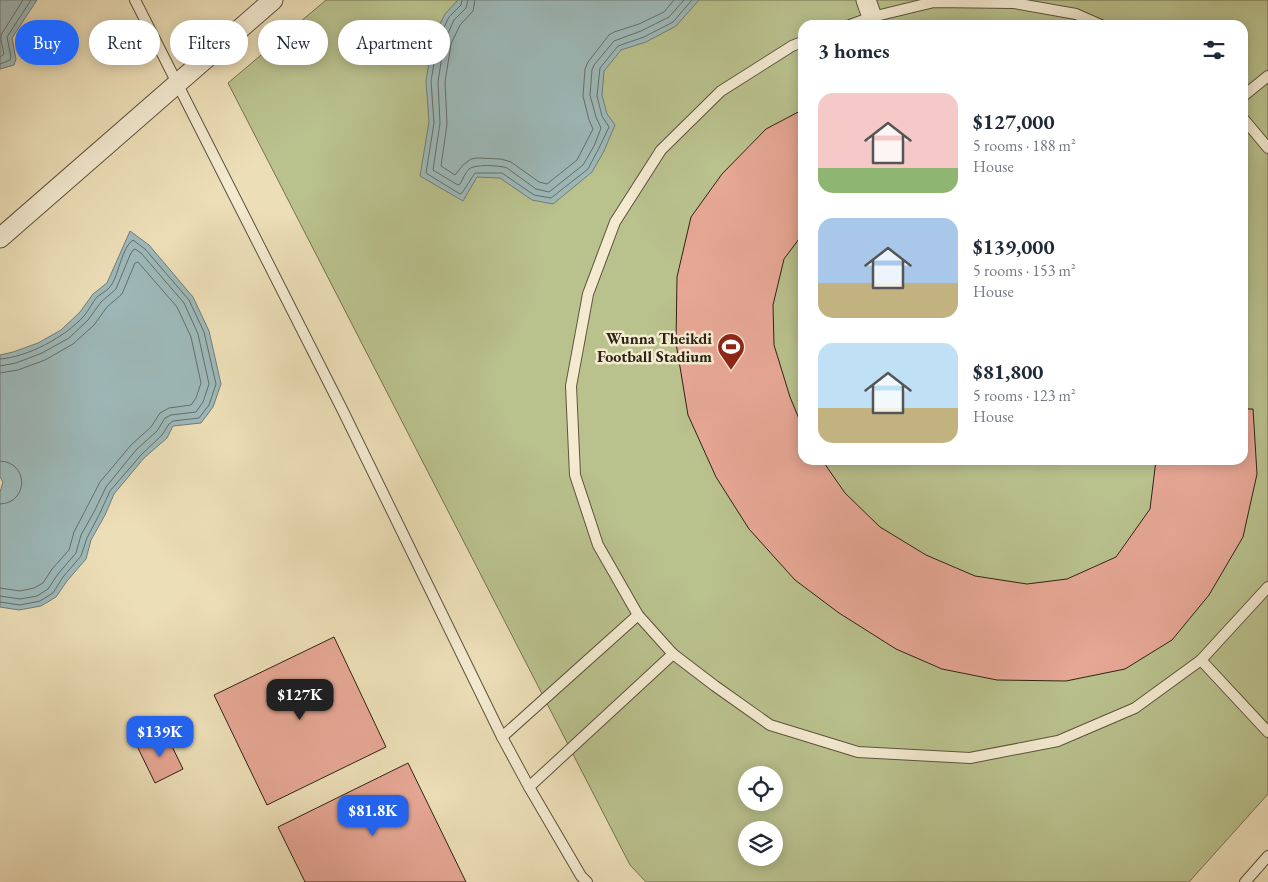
<!DOCTYPE html>
<meta charset="utf-8">
<style>
:root{--surface:#fff;--page:#f2f2f3;--text:#1f2937;--muted:#747a83;--accent:#2563eb}
body{margin:0;font-family:"EB Garamond",serif;background:var(--page);color:var(--text);height:100vh;display:flex;flex-direction:column;font-size:19px;white-space:nowrap}
*{box-sizing:border-box;margin:0}
p{font-size:16px;color:var(--muted)}
.icon{flex:none;width:28px;height:28px;fill:none;stroke:currentColor;stroke-width:2;stroke-linecap:round;stroke-linejoin:round}
.map{position:relative;flex:1;overflow:hidden}
.drawer{position:absolute;left:798px;top:20px;width:450px;height:445px;display:flex;flex-direction:column;background:var(--surface);border-radius:15px;box-shadow:0 2px 12px #0003}
.drawer>*{flex:none}
.hud{position:absolute;left:15px;top:20px;width:475px;height:45px;display:flex;gap:10px}
.buttons{position:absolute;left:738px;top:766px;display:grid;gap:10px}
.buttons a{display:grid;place-items:center;width:45px;height:45px;border-radius:50%;background:var(--surface);box-shadow:0 2px 12px #0003;font-size:25px}
.price{position:absolute;translate:-50% -42px;padding:0 11px;border-radius:10px;background:var(--accent);color:#fff;font-size:16px;line-height:32px;filter:drop-shadow(0 1px 2px #0008)}
.price::after{content:'';position:absolute;left:50%;top:30px;width:15px;height:11px;margin-left:-8px;background:inherit;clip-path:polygon(0 0,100% 0,50% 100%)}
.price.selected{background:#222;color:#fff}
ul{padding:0;list-style:none}
li{display:flex;align-items:center;gap:15px;height:125px;padding:0 20px}
li span{display:grid;place-items:center;flex:none;width:140px;height:100px;border-radius:15px;color:#555}
li>.icon{margin-inline-start:auto}
span .icon{width:60px;height:60px;fill:#fffc;stroke-width:1}
li b{font-size:21px}
h2{display:flex;justify-content:space-between;align-items:center;height:60px;padding:0 20px;font-size:21px}
.pill{padding:0 18px;border-radius:22px;background:var(--surface);box-shadow:0 2px 12px #0003;font-size:18px;line-height:45px}
.pill.selected{background:var(--accent);color:#fff}
.map>svg:first-child{display:block}
</style>
<div class="map">
<svg width="1268" height="882" viewBox="0 0 1268 882">
<rect width="100%" height="100%" fill="#ecdeb7"/>
<filter id="stains"><feTurbulence type="fractalNoise" baseFrequency=".004" numOctaves="4"/><feColorMatrix values="0 0 0 0 .2 0 0 0 0 .09 0 0 0 0 .02 0 0 0 .5 -.17"/></filter>
<radialGradient id="worn" r=".72"><stop offset=".6" stop-color="#630" stop-opacity="0"/><stop offset="1" stop-color="#630" stop-opacity=".3"/></radialGradient>
<path fill="#b9c18d" stroke="#747252" fill-rule="evenodd" d="M326,0h942v794l-79,88h-543l-16,-17 -402,-782zM802,25h440v435h-440zM746,775h28v27h-28zM746,830h28v28h-28z"/>
<g fill="#9db9b9" stroke="#717d78">
<path d="M0,0h37l-25,38 4,21 -2,6 -14,4z"/>
<path d="M458,0h241l-23,26 -30,16 -25,8 -17,21 -2,24 5,19 8,11 -11,26 -12,21 -39,32 -21,-4 -32,-22 -23,-1 -14,24 -43,-25 9,-54 -3,-41 7,-43 12,-24z"/>
<path d="M130,231l19,14 44,52 16,34 12,53 -8,23 -12,16 -28,3 -6,12 -23,20 -30,36 -9,21 -14,25 -5,19 -19,22 -11,16 -15,9 -22,4 -19,-3v-115l3,-10 -3,-5v-122l13,-3 25,-9 23,-13 19,-18 13,-18 14,-11z"/>
</g>
<g fill="none" stroke-linecap="round" stroke-linejoin="round">
<g stroke="#666e68" stroke-width="1">
<path d="M462,0l-1,5 -12,12 -11,23 -7,41 3,42 -8,50 34,21 2,-1 13,-20h27l32,22 17,3 37,-29 11,-21 10,-21 -7,-11 -5,-20 3,-28 18,-22 26,-9 29,-15 19,-22"/>
<path d="M468,0l-2,8 -12,12 -10,22 -6,40 2,41 -7,47 25,15 2,-1c3,-5 5,-11 9,-15 6,-5 30,-4 38,-1l29,21 13,3 34,-27 11,-19 7,-18 -5,-11 -6,-22 2,-25 2,-5 20,-24 27,-10 28,-14 15,-17"/>
<path d="M475,0l-2,11 -13,14 -9,19 -6,38 2,42 -6,42 14,9 8,-10 8,-6 6,-1 24,1 10,3 28,20 8,2 30,-24 16,-31 -4,-9 -6,-24 2,-27 3,-7 21,-27 5,-3 25,-8 25,-12 10,-12"/>
<path d="M0,57l4,-3 -3,-14v-5l22,-35"/>
<path d="M0,64l10,-4 1,-3 -4,-20 24,-37"/>
<path d="M0,359c28,-2 65,-22 84,-43 5,-6 8,-13 13,-19 5,-4 12,-7 15,-13 7,-11 10,-37 21,-44l12,9 44,51 15,32 12,52 -7,21 -10,13 -26,3 -4,3 -7,11 -21,20 -31,36 -10,22 -13,25 -6,18 -18,21 -10,16 -13,8 -20,4 -20,-3"/>
<path d="M0,366l16,-3 26,-10 27,-15 19,-18 13,-18 15,-13 14,-34 3,-5 2,-1 6,4 43,50 14,31 11,50 -6,18 -7,10 -25,3 -6,3 -8,13 -21,19 -30,37 -11,23 -14,25 -5,18 -18,21 -10,15 -11,7 -17,3 -20,-3"/>
<path d="M0,373l18,-3 27,-10 28,-16 21,-19 13,-18 15,-13 13,-31 3,-1 39,45 14,30 10,46 -5,15 -5,7 -22,3 -9,5 -9,14 -20,18 -31,37 -26,50 -5,18 -17,19 -9,14 -9,5 -14,3 -20,-3"/>
<path d="M0,461c29,1 29,42 0,43"/>
</g>
</g>
<g fill="#e6a795" stroke="#2f2316">
<path d="M802,110v125l-18,24 -11,46 1,40 16,52 12,29v34h20l23,33 35,34 46,28 49,21 52,8 40,-5 49,-22 34,-48 6,-49h86v-51h11l4,65 -14,63 -34,58 -37,45 -47,29 -59,12 -69,-1 -55,-11 -46,-20 -57,-36 -44,-33 -46,-51 -33,-52 -28,-62 -12,-72 1,-66 14,-60 31,-43 44,-45z"/>
<path d="M334,637l52,110 -119,58 -53,-110z"/>
<path d="M165,732l18,37 -28,14 -18,-37z"/>
<path d="M408,763l58,119h-161l-27,-55z"/>
</g>
<g fill="none" stroke-linecap="round" stroke-linejoin="round">
<defs>
<g id="service">
<path d="M135,0l208,411 159,326 27,50 52,89 6,6"/>
<path d="M850,25l22,-8 62,-15 80,1 62,11 25,11"/>
<path d="M802,42l-10,4 -71,45 -60,59 -46,72 -27,72 -17,92 4,89 23,70 40,70 35,39 42,32 55,39 88,27 112,6 88,-17 77,-33 66,-48 67,-73"/>
<path d="M1242,97l26,-21"/>
<path d="M1242,117l26,31"/>
<path d="M1201,660l67,72"/>
<path d="M502,737l136,-122"/>
<path d="M529,787l144,-133"/>
<path d="M1245,882l23,-26"/>
</g>
<g id="minor">
<path d="M866,0l6,17"/>
<path d="M0,238l273,-238"/>
</g>
</defs>
<use href="#service" stroke="#5e523e" stroke-width="12"/>
<use href="#minor" stroke="#5e523e" stroke-width="21"/>
<use href="#service" stroke="#f3ead0" stroke-width="10"/>
<use href="#minor" stroke="#f3ead0" stroke-width="19"/>
</g>
<defs>
<symbol id="stadium-pin" viewBox="-11 -11 22 30"><path d="M0 17L-7.5 6A9.5 9.5 0 1 1 7.5 6Z" fill="#8f2418" stroke="#f3ead0"/><path d="M0-5a6.5 5 0 1 0 0 10a6.5 5 0 1 0 0-10ZM-3.5-1.8h7v3.6h-7Z" fill="#fff"/></symbol>
</defs>
<g fill-rule="evenodd">
<use href="#stadium-pin" x="715" y="331" width="32" height="43"/>
</g>
<g text-anchor="middle" dominant-baseline="central" stroke-width="5" stroke-linejoin="round" paint-order="stroke">
<g font-size="16" font-weight="bold" fill="#2f2316" stroke="#f3ead0" text-anchor="end">
<text x="712" y="338">Wunna Theikdi<tspan x="712" dy="18">Football Stadium</tspan></text>
</g>
</g>
<rect width="100%" height="100%" filter="url(#stains)"/>
<rect width="100%" height="100%" fill="url(#worn)"/>
</svg>
<div class="buttons">
<a><svg class="icon" aria-label="locate" viewBox="0 0 24 24"><circle cx="12" cy="12" r="6"/><path d="M12 2v4M12 18v4M2 12h4M18 12h4"/></svg></a>
<a><svg class="icon" aria-label="layers" viewBox="0 0 24 24"><path d="M12 4l9 5-9 5-9-5zM3 14l9 5 9-5"/></svg></a>
</div>
<b class="price selected" style="left:300px;top:721px">$127K</b>
<b class="price" style="left:160px;top:758px">$139K</b>
<b class="price" style="left:373px;top:837px">$81.8K</b>
<div class="hud">
<a class="pill selected">Buy</a>
<a class="pill">Rent</a>
<a class="pill">Filters</a>
<a class="pill">New</a>
<a class="pill">Apartment</a>
</div>
<section class="drawer">
<h2>3 homes<svg class="icon" aria-label="filters" viewBox="0 0 24 24"><path d="M4 7h16M4 17h16"/><circle cx="9" cy="7" r="2"/><circle cx="15" cy="17" r="2"/></svg></h2>
<ul>
<li><span style="background:linear-gradient(#f6c9c9 75%,#8fb573 0)"><svg class="icon" aria-label="home" viewBox="0 0 24 24"><path d="M3 11l9-7 9 7M6 9v11h12V9"/></svg></span><div><b>$127,000</b><p>5 rooms · 188 m²</p><p>House</p></div></li>
<li><span style="background:linear-gradient(#a9c7e8 65%,#c2b280 0)"><svg class="icon" aria-label="home" viewBox="0 0 24 24"><path d="M3 11l9-7 9 7M6 9v11h12V9"/></svg></span><div><b>$139,000</b><p>5 rooms · 153 m²</p><p>House</p></div></li>
<li><span style="background:linear-gradient(#bfe0f5 65%,#c2b280 0)"><svg class="icon" aria-label="home" viewBox="0 0 24 24"><path d="M3 11l9-7 9 7M6 9v11h12V9"/></svg></span><div><b>$81,800</b><p>5 rooms · 123 m²</p><p>House</p></div></li>
</ul>
</section>
</div>
